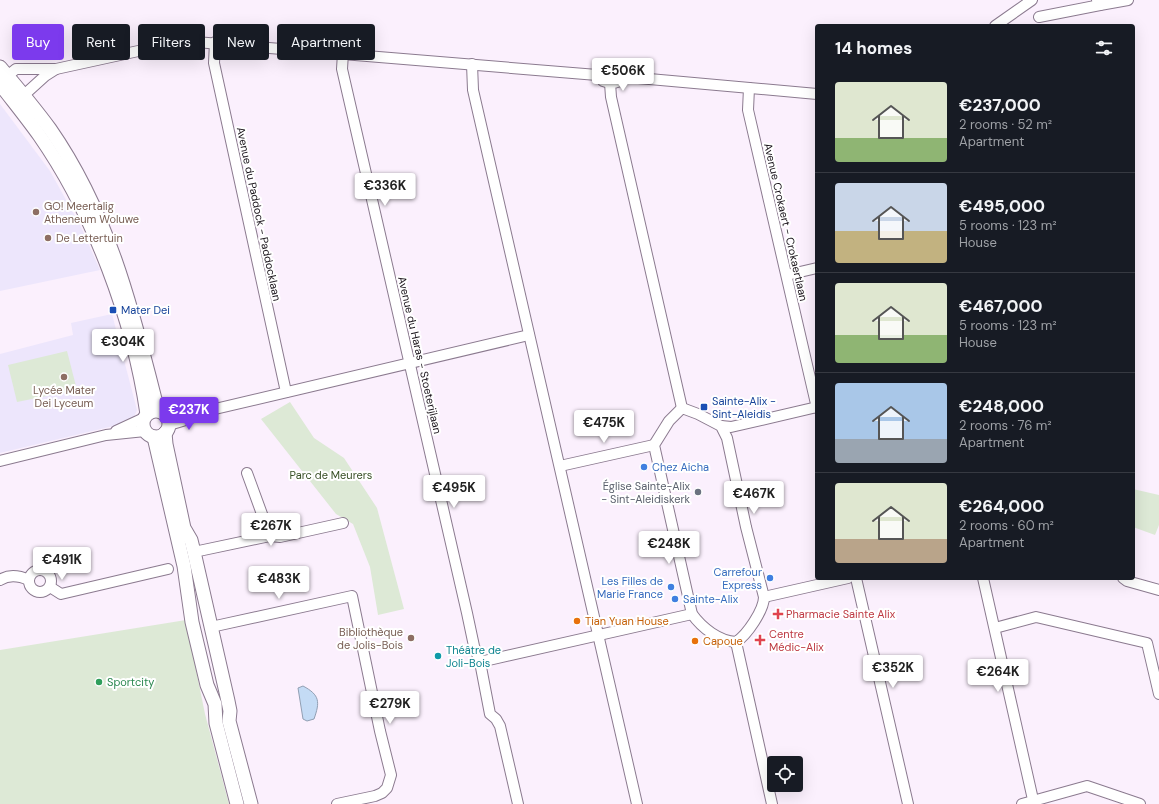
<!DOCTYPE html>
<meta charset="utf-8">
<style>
:root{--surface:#171b24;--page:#242831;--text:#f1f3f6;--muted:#9ea1a6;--line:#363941;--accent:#7c3aed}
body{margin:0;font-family:"DM Sans",sans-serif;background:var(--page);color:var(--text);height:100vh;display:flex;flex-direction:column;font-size:15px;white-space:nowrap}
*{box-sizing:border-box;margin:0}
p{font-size:13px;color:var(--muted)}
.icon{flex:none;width:22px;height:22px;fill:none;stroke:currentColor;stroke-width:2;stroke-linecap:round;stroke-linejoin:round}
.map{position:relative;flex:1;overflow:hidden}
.panel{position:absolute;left:815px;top:24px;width:320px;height:556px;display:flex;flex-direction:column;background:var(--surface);border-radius:4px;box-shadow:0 4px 16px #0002}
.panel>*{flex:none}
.hud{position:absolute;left:12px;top:24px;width:380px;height:36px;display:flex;gap:8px}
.tools{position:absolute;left:767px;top:756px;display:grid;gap:8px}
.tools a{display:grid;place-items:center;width:36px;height:36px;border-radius:4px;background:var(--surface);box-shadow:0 4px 16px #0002;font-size:20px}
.price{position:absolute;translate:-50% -34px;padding:0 9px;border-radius:4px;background:#fff;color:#222;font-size:13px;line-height:26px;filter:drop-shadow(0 1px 2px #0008)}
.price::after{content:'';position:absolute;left:50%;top:24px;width:12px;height:9px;margin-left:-6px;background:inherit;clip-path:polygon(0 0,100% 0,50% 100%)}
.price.current{background:var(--accent);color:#fff}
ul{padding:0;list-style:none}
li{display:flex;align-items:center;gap:12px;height:100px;padding:0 20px}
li+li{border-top:1px solid var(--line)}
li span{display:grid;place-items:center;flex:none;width:112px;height:80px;border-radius:4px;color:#555}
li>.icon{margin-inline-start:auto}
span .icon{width:48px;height:48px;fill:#fffc;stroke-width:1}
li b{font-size:17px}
h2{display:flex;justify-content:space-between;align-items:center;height:48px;padding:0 20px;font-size:17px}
.pill{padding:0 14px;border-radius:4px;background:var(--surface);box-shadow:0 4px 16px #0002;font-size:14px;line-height:36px}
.pill.current{background:var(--accent);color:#fff}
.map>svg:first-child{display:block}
</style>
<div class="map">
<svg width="1159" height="804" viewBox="0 0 1159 804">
<rect width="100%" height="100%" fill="#fbf0fd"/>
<g fill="#ede6fc">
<path d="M0,104l50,67 31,56 19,43 -100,21z"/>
<path d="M112,314l25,96 -3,7 -8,6 -126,30v-99l73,-19 -2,-12z"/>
</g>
<g fill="#dde9d6">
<path d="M67,351l10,39 -60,12 -9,-37z"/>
<path d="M290,402l24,36 30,20 33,50 27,101 -26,6 -8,-48 -17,-43 -17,-10 -75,-95z"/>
<path d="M1133,489l26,6v30l-4,10 -22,-8z"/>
<path d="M186,620l19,94 24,90h-229v-154z"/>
</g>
<g fill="#c4dbf5" stroke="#919fb3">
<path d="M78,552l4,14 -8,2 -3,-15z"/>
<path d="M303,686c17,9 17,16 11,33l-7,2 -4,-2 -5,-31z"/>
</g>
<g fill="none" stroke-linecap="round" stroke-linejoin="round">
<defs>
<g id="minor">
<path d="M1097,0l3,5 28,-5"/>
<path d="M1039,17l61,-12"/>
<path d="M995,26l37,-26"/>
<path d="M215,42l-1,21 72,329"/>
<path d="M343,53l-1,16 125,544 7,33 6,16 10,52 6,5 4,7 18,78"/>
<path d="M472,64l1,26 164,714"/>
<path d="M2,80l14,-11h40l128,-28 413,34c11,-3 22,-6 30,2l190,17"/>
<path d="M603,81c9,4 16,2 24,-4"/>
<path d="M610,83l1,14 71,311"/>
<path d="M749,88l-1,22 69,298"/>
<path d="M17,95h7l21,-19 11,-7"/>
<path d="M787,275l30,-7"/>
<path d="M682,408l16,6 23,12 6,12 19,89 18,70c0,13 -17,38 -28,45 -17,-1 -34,-14 -44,-28l-38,-169 15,-24z"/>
<path d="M166,415l32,-2 331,-78"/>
<path d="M169,425l20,-6 9,-6"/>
<path d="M721,426l10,1 86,-20"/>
<path d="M116,431l28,-13"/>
<path d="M0,461l106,-26 39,-4"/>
<path d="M560,466l94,-21"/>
<path d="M247,473l23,63"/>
<path d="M194,552l76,-16 10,1 63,-14"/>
<circle cx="40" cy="581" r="11"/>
<path d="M856,578l52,226"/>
<path d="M983,578l51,226"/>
<path d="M1123,578l4,3 32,9"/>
<path d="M0,580c9,-6 20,-4 29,0"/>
<path d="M50,587l11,7 107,-25"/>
<path d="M764,597l84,-19"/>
<path d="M211,627l141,-31 28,135 11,44 -4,13 -5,5 -7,3 -38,8"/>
<path d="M995,628l41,-11 111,26 12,51"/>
<path d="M736,642l36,162"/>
<path d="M480,662l212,-48"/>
<path d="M1022,804l65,-18 53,18"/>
</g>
<g id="tertiary">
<path d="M0,67c17,20 34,40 50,62 57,82 81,175 105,270l6,12"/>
<path d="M0,84c13,17 27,34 39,51 55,79 94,184 108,279"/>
<circle cx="156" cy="424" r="13"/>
<path d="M165,433l1,11 18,84 7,12 3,12 34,149 2,10 -1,10 22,83"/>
<path d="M154,437l30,129 8,56 15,63 8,19 1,19 21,81"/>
</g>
</defs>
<use href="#minor" stroke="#8b7a8f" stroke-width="12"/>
<use href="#tertiary" stroke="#8b7a8f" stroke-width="15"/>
<use href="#minor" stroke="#fff" stroke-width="10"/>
<use href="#tertiary" stroke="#fff" stroke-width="13"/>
</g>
<g fill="#8d6e63" stroke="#fff" stroke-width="1.5">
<circle cx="36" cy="212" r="4"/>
<circle cx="48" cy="238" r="4"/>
<circle cx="64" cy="377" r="4"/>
<circle cx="411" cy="638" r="4"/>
</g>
<g fill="#1a4fb4" stroke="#fff" stroke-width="1.5">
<rect x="109" y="306" width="8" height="8" rx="2"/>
<rect x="700" y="403" width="8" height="8" rx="2"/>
</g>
<g fill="#3f7fe0" stroke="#fff" stroke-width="1.5">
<circle cx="644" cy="467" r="4"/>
<circle cx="770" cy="578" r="4"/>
<circle cx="671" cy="587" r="4"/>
<circle cx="675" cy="599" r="4"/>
</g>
<circle fill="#6b7280" stroke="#fff" stroke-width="1.5" cx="698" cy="492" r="4"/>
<g fill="#e0444e" stroke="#fff" stroke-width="1.5">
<path d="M776 608h4v4h4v4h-4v4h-4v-4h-4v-4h4z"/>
<path d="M758 634h4v4h4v4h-4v4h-4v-4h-4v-4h4z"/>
</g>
<g fill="#e8710a" stroke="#fff" stroke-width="1.5">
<circle cx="577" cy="621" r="4"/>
<circle cx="695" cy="641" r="4"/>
</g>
<circle fill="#0f9aa8" stroke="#fff" stroke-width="1.5" cx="438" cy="656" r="4"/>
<circle fill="#2e9e5b" stroke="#fff" stroke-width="1.5" cx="99" cy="682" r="4"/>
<g text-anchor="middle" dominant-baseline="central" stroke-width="4" stroke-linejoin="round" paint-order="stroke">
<g font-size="11" fill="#785e54" stroke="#fff" text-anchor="start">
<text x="44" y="206">GO! Meertalig<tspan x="44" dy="13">Atheneum Woluwe</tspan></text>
<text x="56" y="238">De Lettertuin</text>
<text x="64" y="390" text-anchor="middle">Lycée Mater<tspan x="64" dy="13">Dei Lyceum</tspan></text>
<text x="403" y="632" text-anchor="end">Bibliothèque<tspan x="403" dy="13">de Jolis-Bois</tspan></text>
</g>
<g font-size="11" fill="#19131a" stroke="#fff">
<text transform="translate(259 214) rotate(78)">Avenue du Paddock - Paddocklaan</text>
<text transform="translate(786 222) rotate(77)">Avenue Crokaert - Crokaertlaan</text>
<text transform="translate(420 355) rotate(77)">Avenue du Haras - Stoeterijlaan</text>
</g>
<g font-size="11" fill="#164399" stroke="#fff" text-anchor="start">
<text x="121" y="310">Mater Dei</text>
<text x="712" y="401">Sainte-Alix -<tspan x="712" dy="13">Sint-Aleidis</tspan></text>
</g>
<g font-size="11" fill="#366cbe" stroke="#fff" text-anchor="start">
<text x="652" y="467">Chez Aicha</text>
<text x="762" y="572" text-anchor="end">Carrefour<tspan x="762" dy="13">Express</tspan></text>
<text x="663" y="581" text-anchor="end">Les Filles de<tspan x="663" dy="13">Marie France</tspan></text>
<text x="683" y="599">Sainte-Alix</text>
</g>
<g font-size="11" fill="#374f25" stroke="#fff">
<text x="331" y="475">Parc de Meurers</text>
</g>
<g font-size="11" fill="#5b616d" stroke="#fff" text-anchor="end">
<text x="690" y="486">Église Sainte-Alix<tspan x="690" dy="13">- Sint-Aleidiskerk</tspan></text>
</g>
<g font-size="11" fill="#be3a42" stroke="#fff" text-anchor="start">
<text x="786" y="614">Pharmacie Sainte Alix</text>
<text x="769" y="634">Centre<tspan x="769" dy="13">Médic-Alix</tspan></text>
</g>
<g font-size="11" fill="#c56008" stroke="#fff" text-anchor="start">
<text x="585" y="621">Tian Yuan House</text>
<text x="703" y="641">Capoue</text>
</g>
<g font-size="11" fill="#0d838f" stroke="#fff" text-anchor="start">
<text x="446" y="650">Théâtre de<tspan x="446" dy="13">Joli-Bois</tspan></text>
</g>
<g font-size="11" fill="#27864d" stroke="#fff" text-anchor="start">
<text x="107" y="682">Sportcity</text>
</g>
</g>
</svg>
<div class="tools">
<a><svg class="icon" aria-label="locate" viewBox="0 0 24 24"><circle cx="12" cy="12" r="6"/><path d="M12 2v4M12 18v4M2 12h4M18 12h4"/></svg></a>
</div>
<b class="price" style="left:623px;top:92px">€506K</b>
<b class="price" style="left:385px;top:207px">€336K</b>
<b class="price" style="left:123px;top:363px">€304K</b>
<b class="price current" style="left:189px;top:431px">€237K</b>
<b class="price" style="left:604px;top:444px">€475K</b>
<b class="price" style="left:454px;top:509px">€495K</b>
<b class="price" style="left:754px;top:515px">€467K</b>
<b class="price" style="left:271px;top:547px">€267K</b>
<b class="price" style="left:669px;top:565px">€248K</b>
<b class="price" style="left:62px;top:581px">€491K</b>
<b class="price" style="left:279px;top:600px">€483K</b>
<b class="price" style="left:893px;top:689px">€352K</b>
<b class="price" style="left:998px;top:693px">€264K</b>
<b class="price" style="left:390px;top:725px">€279K</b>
<div class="hud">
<a class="pill current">Buy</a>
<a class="pill">Rent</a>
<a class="pill">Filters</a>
<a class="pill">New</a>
<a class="pill">Apartment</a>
</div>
<section class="panel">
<h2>14 homes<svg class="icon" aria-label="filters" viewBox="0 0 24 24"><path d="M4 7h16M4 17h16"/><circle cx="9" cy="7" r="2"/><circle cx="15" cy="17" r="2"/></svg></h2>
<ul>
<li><span style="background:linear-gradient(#dfe7d0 70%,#8fb573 0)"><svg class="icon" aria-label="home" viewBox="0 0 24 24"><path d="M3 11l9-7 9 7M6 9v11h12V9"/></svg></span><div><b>€237,000</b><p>2 rooms · 52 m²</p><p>Apartment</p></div></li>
<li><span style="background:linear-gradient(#c9d6e8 60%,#c2b280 0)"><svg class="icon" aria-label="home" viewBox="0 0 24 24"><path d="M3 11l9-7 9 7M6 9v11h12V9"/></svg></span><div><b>€495,000</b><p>5 rooms · 123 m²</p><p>House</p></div></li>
<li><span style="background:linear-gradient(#dfe7d0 65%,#8fb573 0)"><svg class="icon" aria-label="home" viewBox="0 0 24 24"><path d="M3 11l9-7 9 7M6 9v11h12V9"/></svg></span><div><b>€467,000</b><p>5 rooms · 123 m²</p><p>House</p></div></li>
<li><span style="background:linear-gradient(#a9c7e8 70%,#9aa5b1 0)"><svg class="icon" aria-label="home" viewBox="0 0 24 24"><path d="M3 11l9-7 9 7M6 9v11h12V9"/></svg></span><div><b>€248,000</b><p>2 rooms · 76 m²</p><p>Apartment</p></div></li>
<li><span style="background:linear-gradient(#dfe7d0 70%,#b9a48a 0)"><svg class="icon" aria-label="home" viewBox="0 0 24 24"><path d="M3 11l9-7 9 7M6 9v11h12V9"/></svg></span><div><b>€264,000</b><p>2 rooms · 60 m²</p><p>Apartment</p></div></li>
</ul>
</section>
</div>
